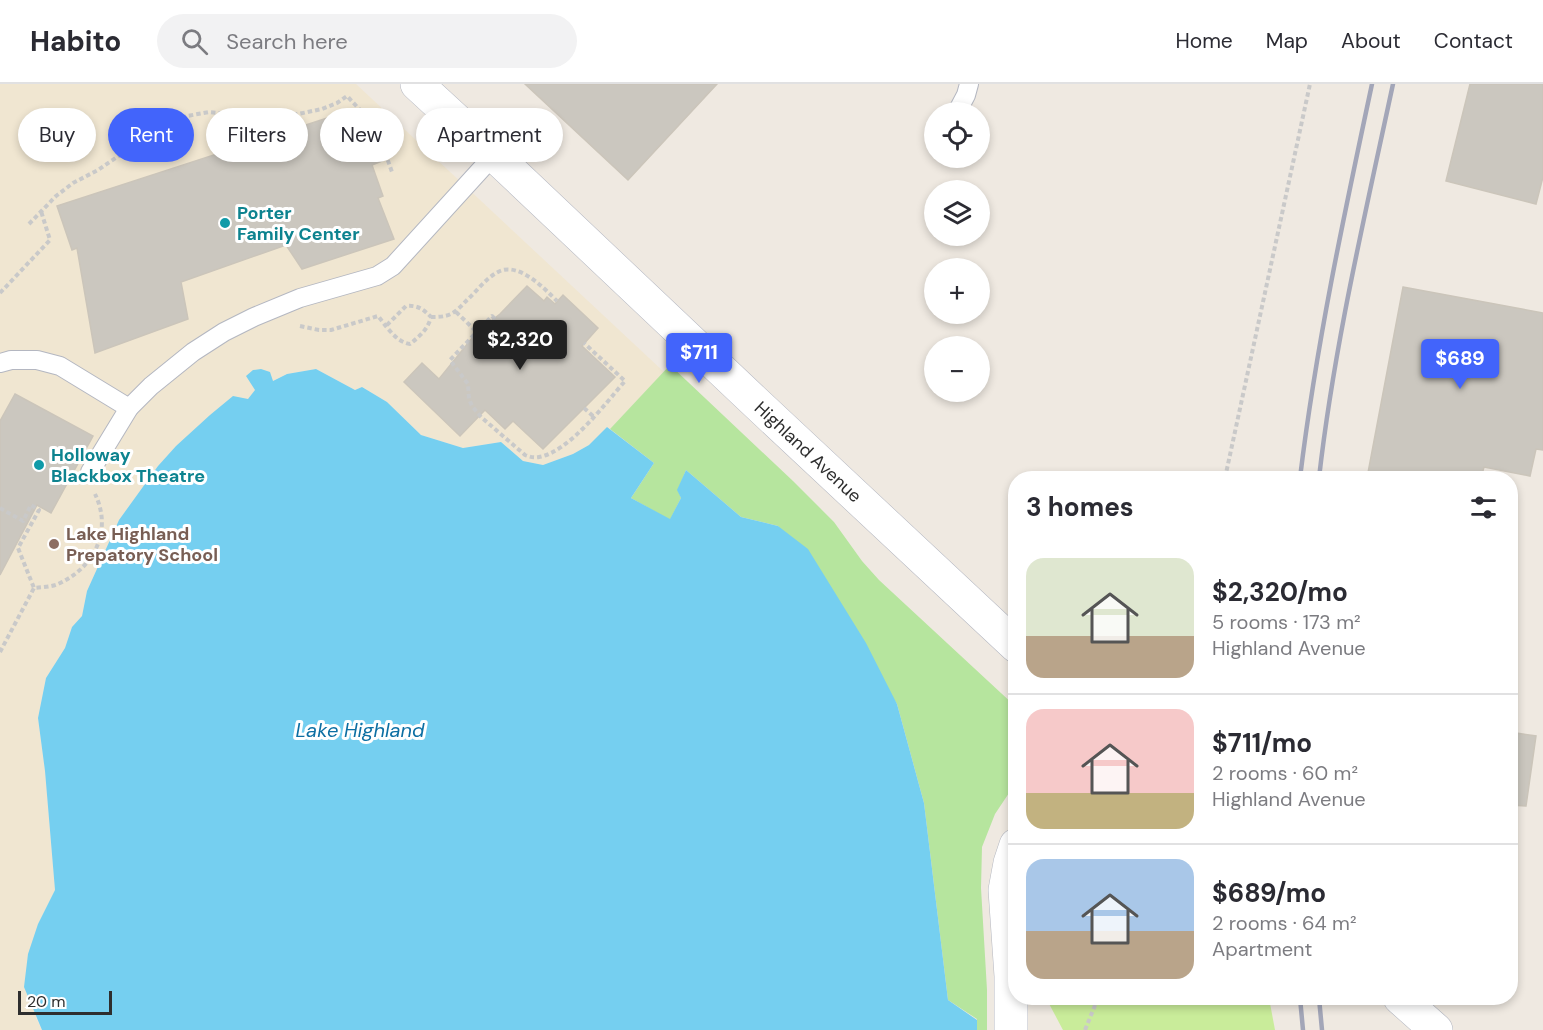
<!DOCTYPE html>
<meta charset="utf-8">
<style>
:root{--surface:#fff;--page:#f2f2f3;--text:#2b2b33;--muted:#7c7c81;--line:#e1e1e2;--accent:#4264fb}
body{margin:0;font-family:"DM Sans",sans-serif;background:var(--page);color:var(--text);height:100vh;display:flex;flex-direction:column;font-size:22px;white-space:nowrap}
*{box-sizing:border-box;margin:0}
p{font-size:20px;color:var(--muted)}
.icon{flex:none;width:33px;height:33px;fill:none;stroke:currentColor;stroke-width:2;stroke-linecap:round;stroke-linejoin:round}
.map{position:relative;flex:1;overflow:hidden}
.sheet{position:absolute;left:1008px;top:387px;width:510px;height:534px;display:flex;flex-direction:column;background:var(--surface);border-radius:24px;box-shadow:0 3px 9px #0003}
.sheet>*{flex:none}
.guide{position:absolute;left:18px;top:24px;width:570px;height:54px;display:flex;gap:12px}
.fabs{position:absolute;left:924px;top:18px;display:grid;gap:12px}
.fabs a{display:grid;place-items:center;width:66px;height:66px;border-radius:50%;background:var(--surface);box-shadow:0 3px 9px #0003;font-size:30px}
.scale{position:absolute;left:18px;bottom:15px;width:94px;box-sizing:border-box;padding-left:6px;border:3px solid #2e2e2e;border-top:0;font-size:16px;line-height:21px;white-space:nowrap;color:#2e2e2e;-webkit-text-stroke:4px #fff;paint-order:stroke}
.price{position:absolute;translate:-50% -51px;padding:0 14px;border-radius:6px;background:var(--accent);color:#fff;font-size:20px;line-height:39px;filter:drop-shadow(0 2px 3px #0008)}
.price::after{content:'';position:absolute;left:50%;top:36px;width:18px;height:14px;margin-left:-9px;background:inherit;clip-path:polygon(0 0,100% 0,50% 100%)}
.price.current{background:#222;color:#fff}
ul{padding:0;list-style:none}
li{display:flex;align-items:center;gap:18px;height:150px;padding:0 18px}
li+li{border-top:2px solid var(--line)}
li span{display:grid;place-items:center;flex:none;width:168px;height:120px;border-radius:18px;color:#555}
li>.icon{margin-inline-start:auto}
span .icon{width:72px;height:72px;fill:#fffc;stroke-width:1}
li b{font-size:26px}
h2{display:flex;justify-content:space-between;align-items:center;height:72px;padding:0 18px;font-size:26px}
.chip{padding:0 21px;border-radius:27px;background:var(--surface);box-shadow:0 3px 9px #0003;font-size:21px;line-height:54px}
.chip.current{background:var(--accent);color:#fff}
header{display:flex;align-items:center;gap:36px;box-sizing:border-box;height:84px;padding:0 30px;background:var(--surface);border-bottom:2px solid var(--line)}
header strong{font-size:28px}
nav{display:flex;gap:33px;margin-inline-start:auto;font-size:21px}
.search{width:420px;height:54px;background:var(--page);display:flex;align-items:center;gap:15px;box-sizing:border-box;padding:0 21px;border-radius:33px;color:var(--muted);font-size:22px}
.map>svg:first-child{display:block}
</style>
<header>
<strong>Habito</strong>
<div class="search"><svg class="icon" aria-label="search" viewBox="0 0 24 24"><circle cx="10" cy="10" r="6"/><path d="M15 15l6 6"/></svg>Search here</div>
<nav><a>Home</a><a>Map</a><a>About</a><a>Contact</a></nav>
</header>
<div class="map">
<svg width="1543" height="946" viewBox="0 0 1543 946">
<rect width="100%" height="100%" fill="#efe9e1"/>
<path fill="#f0e6d1" d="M0,0h356l308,288 -54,57 -3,-2 -18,18 -16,9 -30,11 -20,-4 -22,-19 -38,6 -42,-13 -34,-33 -25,-15 -7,3 -39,-21 -29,5 -32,16 -7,10 -72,46 -18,20 -39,54 -32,71 -5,25 -10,11 -7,21 -19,30 -8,40 7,53 10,119 -17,34 -2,94 6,12h-42z"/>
<path fill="#b6e59e" d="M670,281l123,116 41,41 28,39 17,19 136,126v78l-20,30 -13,33 -1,41 6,102v40h-10v-11l-29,-19 -24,-197 -27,-99 -119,-178 -37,-9 -55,-47 -8,20 3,8 -11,22 -39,-22 23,-35 -44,-34z"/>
<path fill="#c9ec9a" d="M1046,914h223l6,32h-212z"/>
<path fill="#75cff0" d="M261,285l9,3 3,9 14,-7 29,-5 39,21 7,-3 25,15 34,33 42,13 38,-6 22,19 20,4 30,-11 16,-9 18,-18 47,36 -23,35 39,21 11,-21 -4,-8 9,-20 55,47 37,9 30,23 58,94 31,61 27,99 24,197 29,20v10h-935l-18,-43 4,-33 10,-30 17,-34 -10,-119 -7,-53 8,-40 19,-30 7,-21 10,-11 5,-25 32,-71 39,-54 18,-20 34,-31 23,-19 15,3 7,-9 -9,-14 7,-6z"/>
<g fill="#cbc7bf" stroke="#cbc5ba" stroke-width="1.5">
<path d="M525,0h192l-89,96z"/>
<path d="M1470,0h73v93l-7,27 -90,-23z"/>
<path d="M355,25l10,30 8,-4 9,26 -10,4 11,31 -5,2 16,41 -92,30 -16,-24 -105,37 7,37 -93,34 -18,-105 -5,2 -15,-44z"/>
<path d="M527,202l17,15 3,-4 8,7 8,-9 35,33 -16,18 33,31 -72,72 -30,-28 -8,8 -20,-19 -25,26 -56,-54 18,-19 17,16 38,-47 23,-18z"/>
<path d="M1403,203l140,26v137l-7,-1 -6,27 -46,-9 -3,11h-114z"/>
<path d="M15,310l78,42 -42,77 -14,-8 -37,70v-154z"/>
<path d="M1510,648l26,4 -10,70 -16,-1z"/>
</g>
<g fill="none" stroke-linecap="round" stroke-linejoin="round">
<defs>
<g id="lane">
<path d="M957,28l9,-17 3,-11"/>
<path d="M0,279l11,-3h26l23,6 69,42"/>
<path d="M90,388l39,-64 22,-22 42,-34 31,-20 30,-15 46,-19 77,-22 16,-10 101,-111"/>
</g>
<path id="street" d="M1011,946v-54l-6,-86 5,-27 6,-18"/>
<g id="secondary">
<path d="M417,0l77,71 259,245 263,246"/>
<path d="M1400,914l36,32"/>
</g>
</defs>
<use href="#lane" stroke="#b4b7c1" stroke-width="20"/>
<use href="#street" stroke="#b4b7c1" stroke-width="34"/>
<use href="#secondary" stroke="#b4b7c1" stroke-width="34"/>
<g stroke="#c9c9c9" stroke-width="4" stroke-dasharray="4.5 3" stroke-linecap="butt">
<path d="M29,140l27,-28 17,-13 25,-13 69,-47 20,-7 22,-4 61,6 28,-4 24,-5 15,-6 10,-7 14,15 8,22 8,-3 15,42"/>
<path d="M0,209l50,-53 -9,-29"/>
<path d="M456,228l21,20"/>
<path d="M431,233c5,0 10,0 14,-1 10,-2 16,-10 22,-16 10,-9 19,-22 31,-28 20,-11 46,16 59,29"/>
<path d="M495,235l-3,-3 -42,44 18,24 1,15 3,7 9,11 44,38c5,2 9,3 14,2 30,-5 66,-53 86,-76l-41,-38"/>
<path d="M300,242l19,4h12l47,-14c9,11 18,26 32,28 10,-8 18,-15 21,-27 -8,-8 -13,-12 -25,-11l-20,20"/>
<path d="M584,324l9,8"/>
<path d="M1225,394l85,-394"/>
<path d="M0,424l23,13 8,-16 8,5 -21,38 16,40"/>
<path d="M0,568l34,-64c8,-1 17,-1 24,-4 36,-16 55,-53 37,-90"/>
<path d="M1085,946l13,-32"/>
</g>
<use href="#lane" stroke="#fff" stroke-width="18"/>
<use href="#street" stroke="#fff" stroke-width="33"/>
<use href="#secondary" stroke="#fff" stroke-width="33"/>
<g stroke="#a3a6b8" stroke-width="4.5">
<path d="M1300,394c16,-132 44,-263 72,-394"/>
<path d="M1319,394c15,-132 46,-263 74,-394"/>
<path d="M1300,914l3,32"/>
<path d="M1319,914l3,32"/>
</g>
</g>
<g fill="#0f9aa8" stroke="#fff" stroke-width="2">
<circle cx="225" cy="139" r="6"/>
<circle cx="39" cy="381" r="6"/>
</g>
<circle fill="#8d6e63" stroke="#fff" stroke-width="2" cx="54" cy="460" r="6"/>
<g text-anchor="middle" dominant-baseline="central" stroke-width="6" stroke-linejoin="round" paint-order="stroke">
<g font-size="18" font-weight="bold" fill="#0d838f" stroke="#fff" text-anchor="start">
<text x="237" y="129">Porter<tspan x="237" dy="21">Family Center</tspan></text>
<text x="51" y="371">Holloway<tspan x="51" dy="21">Blackbox Theatre</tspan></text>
</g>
<g font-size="18" fill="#2e2e2e" stroke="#fff">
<text transform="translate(808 368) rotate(43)">Highland Avenue</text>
</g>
<g font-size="18" font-weight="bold" fill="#785e54" stroke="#fff" text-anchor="start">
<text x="66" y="450">Lake Highland<tspan x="66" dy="21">Prepatory School</tspan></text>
</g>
<g font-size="20" font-style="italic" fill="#0d6fa3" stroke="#fff">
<text x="360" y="646">Lake Highland</text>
</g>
</g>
</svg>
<div class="fabs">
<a><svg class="icon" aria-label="locate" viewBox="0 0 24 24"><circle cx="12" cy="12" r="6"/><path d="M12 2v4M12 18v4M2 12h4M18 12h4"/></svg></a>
<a><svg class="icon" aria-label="layers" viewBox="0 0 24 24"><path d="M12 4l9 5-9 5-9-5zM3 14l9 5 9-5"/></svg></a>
<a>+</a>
<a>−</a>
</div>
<div class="scale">20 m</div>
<b class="price current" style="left:520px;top:287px">$2,320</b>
<b class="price" style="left:699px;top:300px">$711</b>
<b class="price" style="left:1460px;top:306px">$689</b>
<div class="guide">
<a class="chip">Buy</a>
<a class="chip current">Rent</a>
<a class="chip">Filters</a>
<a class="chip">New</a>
<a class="chip">Apartment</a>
</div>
<section class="sheet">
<h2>3 homes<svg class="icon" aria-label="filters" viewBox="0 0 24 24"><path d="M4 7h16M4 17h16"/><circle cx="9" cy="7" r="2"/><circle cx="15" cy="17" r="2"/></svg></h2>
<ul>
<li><span style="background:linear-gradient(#dfe7d0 65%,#b9a48a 0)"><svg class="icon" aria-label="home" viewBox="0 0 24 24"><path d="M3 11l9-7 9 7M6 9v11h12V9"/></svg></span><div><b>$2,320/mo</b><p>5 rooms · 173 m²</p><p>Highland Avenue</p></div></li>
<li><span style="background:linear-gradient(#f6c9c9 70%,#c2b280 0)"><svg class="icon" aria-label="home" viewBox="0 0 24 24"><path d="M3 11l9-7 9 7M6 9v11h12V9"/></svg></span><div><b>$711/mo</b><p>2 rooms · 60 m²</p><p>Highland Avenue</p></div></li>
<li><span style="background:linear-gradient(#a9c7e8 60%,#b9a48a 0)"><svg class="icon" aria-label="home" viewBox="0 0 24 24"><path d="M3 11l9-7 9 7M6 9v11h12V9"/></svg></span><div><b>$689/mo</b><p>2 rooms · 64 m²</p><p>Apartment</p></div></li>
</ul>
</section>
</div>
